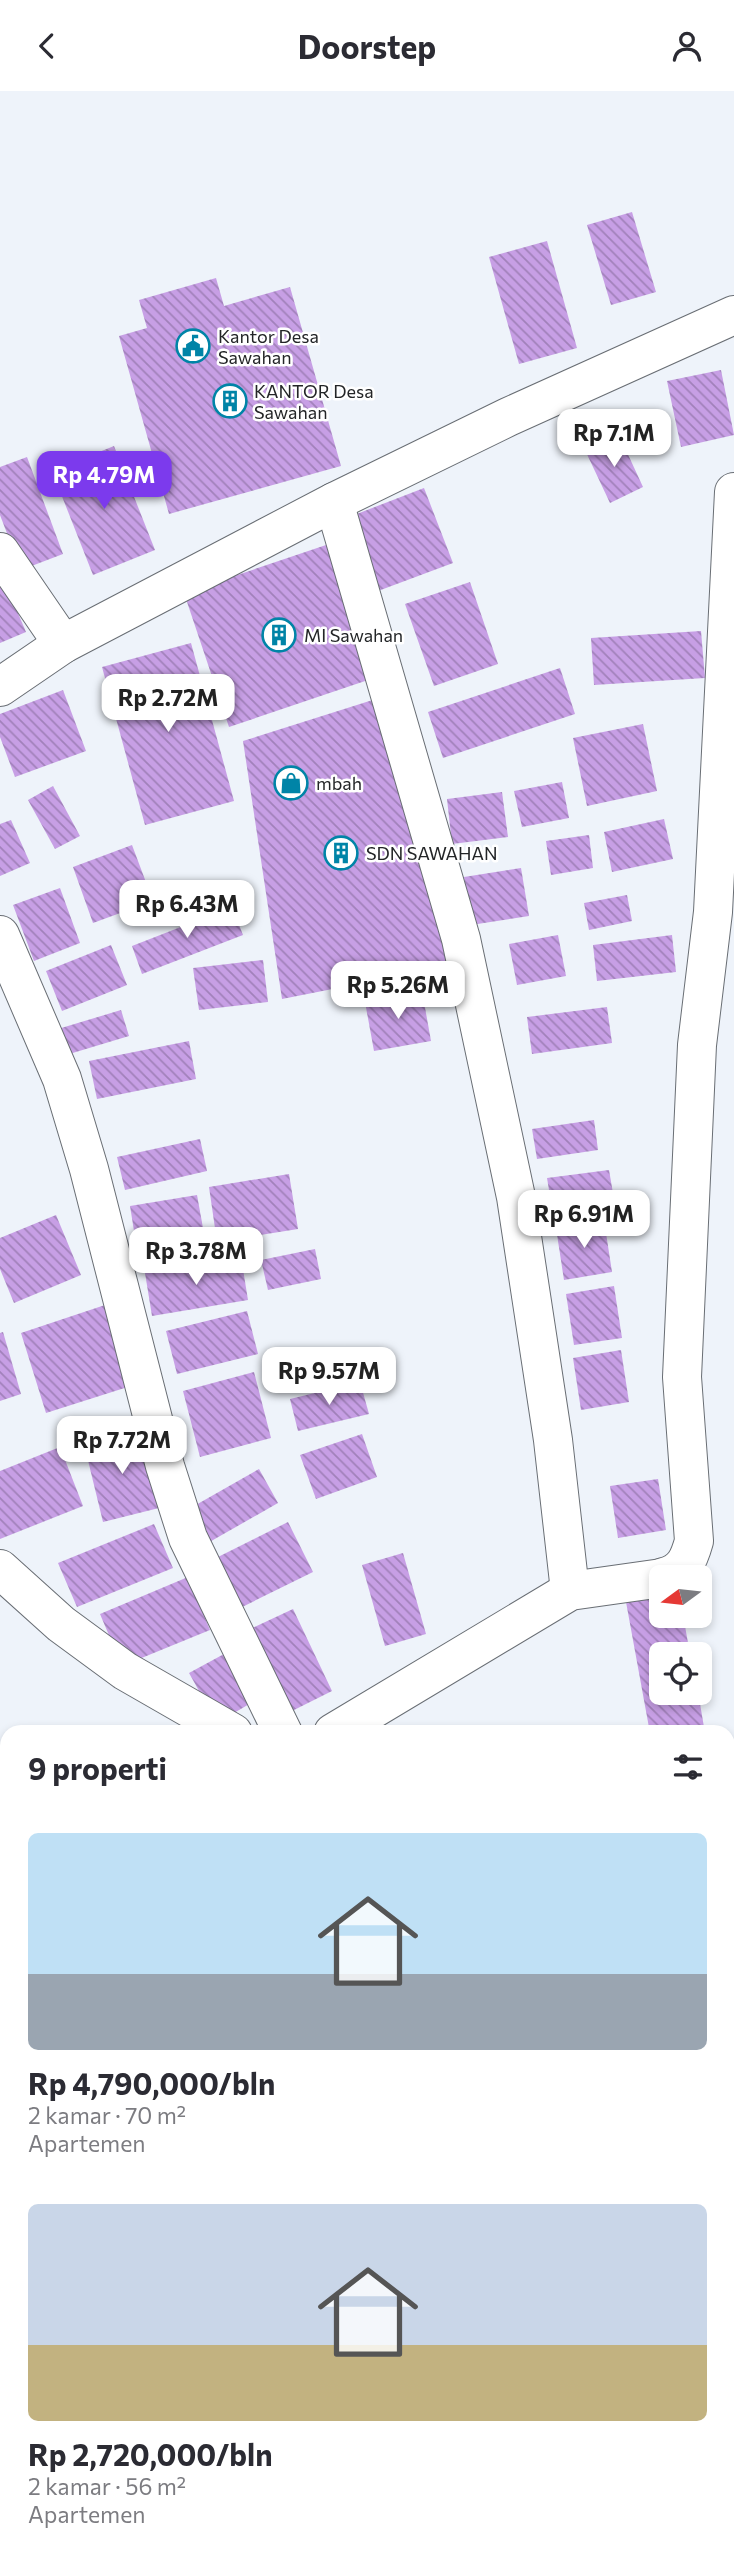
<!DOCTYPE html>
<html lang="id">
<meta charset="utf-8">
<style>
:root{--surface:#fff;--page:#f7f7f7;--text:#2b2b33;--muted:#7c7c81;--accent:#7c3aed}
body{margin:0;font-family:Commissioner,sans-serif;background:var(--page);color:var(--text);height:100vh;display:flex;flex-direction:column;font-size:26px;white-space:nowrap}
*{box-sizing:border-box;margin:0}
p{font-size:23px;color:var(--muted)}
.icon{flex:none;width:38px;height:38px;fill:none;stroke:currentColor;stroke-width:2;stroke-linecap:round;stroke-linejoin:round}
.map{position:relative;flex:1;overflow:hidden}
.side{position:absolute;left:0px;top:1634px;width:735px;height:842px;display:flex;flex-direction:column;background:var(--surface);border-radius:21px 21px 0 0;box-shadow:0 4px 10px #0003}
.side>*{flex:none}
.needle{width:46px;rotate:255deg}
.buttons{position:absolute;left:649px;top:1474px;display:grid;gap:14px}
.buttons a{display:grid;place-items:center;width:63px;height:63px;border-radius:10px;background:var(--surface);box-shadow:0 4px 10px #0003;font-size:35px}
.price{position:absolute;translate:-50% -60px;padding:0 16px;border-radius:14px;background:#fff;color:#222;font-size:23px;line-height:46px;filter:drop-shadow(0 2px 4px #0008)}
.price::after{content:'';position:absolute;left:50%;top:42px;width:21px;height:16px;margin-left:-10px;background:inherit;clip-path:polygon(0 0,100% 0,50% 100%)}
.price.selected{background:var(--accent);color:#fff}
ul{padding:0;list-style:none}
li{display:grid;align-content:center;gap:14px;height:371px;padding:0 28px}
li span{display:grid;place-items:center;height:217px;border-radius:10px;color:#555}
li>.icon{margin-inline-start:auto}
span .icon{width:126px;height:126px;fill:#fffc;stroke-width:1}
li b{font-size:30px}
h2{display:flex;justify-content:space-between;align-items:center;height:84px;padding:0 28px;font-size:30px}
header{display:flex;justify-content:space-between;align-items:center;height:91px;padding:0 28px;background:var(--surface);font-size:32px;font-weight:700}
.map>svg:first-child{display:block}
</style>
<header><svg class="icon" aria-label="back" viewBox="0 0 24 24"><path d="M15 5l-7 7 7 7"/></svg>Doorstep<svg class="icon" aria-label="person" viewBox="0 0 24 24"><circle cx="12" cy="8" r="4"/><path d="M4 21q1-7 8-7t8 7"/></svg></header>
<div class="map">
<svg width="734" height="2476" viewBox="0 0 734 2476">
<defs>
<pattern id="building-back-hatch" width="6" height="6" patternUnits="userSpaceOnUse" patternTransform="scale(1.75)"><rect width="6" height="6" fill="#c79fe5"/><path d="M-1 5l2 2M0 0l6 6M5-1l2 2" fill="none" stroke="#a181ba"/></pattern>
</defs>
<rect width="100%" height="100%" fill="#eef3fa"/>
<g fill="url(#building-back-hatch)">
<path d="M632,121l24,80 -45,13 -24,-80z"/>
<path d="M547,150l30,107 -58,16 -30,-107z"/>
<path d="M216,187l8,28 66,-19 51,179 -172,48 -50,-178 28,-8 -8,-28z"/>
<path d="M721,279l13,65 -53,12 -14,-66z"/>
<path d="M619,344l24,52 -33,16 -25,-53z"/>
<path d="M114,355l41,104 -62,25 -41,-104z"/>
<path d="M27,366l36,97 -42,16 -21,-55v-48z"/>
<path d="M424,397l29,75 -75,28 -29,-74z"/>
<path d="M329,453l45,134 -145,49 -45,-134z"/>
<path d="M0,480l26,61 -26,11z"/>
<path d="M470,491l28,82 -64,22 -29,-82z"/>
<path d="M701,540l4,47 -111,7 -3,-47z"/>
<path d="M191,552l43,158 -89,24 -43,-158z"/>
<path d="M560,577l15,46 -132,44 -15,-46z"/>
<path d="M63,599l23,61 -71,26 -15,-40v-23z"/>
<path d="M379,607l75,267 -172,34 -39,-258z"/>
<path d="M643,633l14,67 -70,15 -14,-68z"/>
<path d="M562,691l7,36 -47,9 -8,-36z"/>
<path d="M53,695l27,50 -25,13 -27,-49z"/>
<path d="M502,701l6,45 -56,7 -5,-45z"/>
<path d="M664,728l9,40 -61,13 -8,-40z"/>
<path d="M11,729l19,43 -30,13v-52z"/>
<path d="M589,744l4,33 -42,7 -5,-34z"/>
<path d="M132,754l21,56 -60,22 -20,-56z"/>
<path d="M521,777l8,48 -58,9 -7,-48z"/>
<path d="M60,797l20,55 -46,18 -21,-56z"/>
<path d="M627,804l5,26 -43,9 -5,-27z"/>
<path d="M232,816l11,28 -101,39 -10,-28z"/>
<path d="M558,844l8,41 -49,9 -8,-41z"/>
<path d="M672,844l4,37 -79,9 -4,-36z"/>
<path d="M111,854l16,40 -65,26 -16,-40z"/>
<path d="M263,869l5,42 -69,8 -6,-42z"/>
<path d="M422,900l9,50 -57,10 -9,-49z"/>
<path d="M607,916l5,36 -80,11 -5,-37z"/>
<path d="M121,919l8,26 -63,19 -8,-26z"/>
<path d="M189,950l7,38 -99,20 -8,-38z"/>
<path d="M594,1029l4,30 -61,9 -5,-30z"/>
<path d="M200,1048l7,32 -82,19 -8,-33z"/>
<path d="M609,1079l5,29 -62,9 -5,-30z"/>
<path d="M289,1083l9,55 -81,13 -8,-55z"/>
<path d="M197,1104l10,55 -68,12 -9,-56z"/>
<path d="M56,1124l25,60 -67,28 -14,-34v-31z"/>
<path d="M604,1129l8,52 -48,8 -8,-52z"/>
<path d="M315,1158l6,30 -53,11 -7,-30z"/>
<path d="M241,1166l7,43 -96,16 -7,-43z"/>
<path d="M614,1195l8,52 -48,7 -8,-51z"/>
<path d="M108,1213l26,81 -88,28 -25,-80z"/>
<path d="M247,1220l11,43 -81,20 -11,-43z"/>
<path d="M3,1241l18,62 -21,7v-68z"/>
<path d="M621,1259l8,52 -48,8 -8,-52z"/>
<path d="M254,1281l17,66 -71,19 -17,-66z"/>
<path d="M360,1291l9,32 -71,17 -8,-32z"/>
<path d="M140,1339l19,78 -56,14 -19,-78z"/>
<path d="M362,1343l15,43 -61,22 -16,-44z"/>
<path d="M60,1356l23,59 -83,33v-68z"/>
<path d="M259,1378l19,34 -79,45 -19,-34z"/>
<path d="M658,1388l8,51 -48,8 -8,-52z"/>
<path d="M288,1431l25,50 -77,38 -24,-50z"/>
<path d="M154,1433l19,44 -96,39 -19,-44z"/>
<path d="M403,1462l23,81 -41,12 -23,-81z"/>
<path d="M188,1486l22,53 -88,36 -22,-52z"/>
<path d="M662,1493v31h21l7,39h-28v38h36l7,41h-55l-26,-142z"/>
<path d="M293,1518l39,82 -48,24 -40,-83z"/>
<path d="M224,1563l27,49 -34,20 -28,-50z"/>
<path d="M343,2469h40v1l-21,6h-17z"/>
</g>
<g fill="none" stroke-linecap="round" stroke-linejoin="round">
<defs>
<g id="street">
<path d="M334,411l127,437 55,258 37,243 17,151"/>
<path d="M0,461l63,92"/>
<path d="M0,844l62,144 27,90 76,297 23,72 95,195"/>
<path d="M0,1478l61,55 64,47 108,62"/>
<path d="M664,1486c20,-5 25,-18 30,-36l-12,-164 15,-332 16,-133 21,-420"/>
<path d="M333,1642l237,-142 92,-13"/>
</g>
<path id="secondary" d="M0,596l63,-43 271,-142 174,-85 226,-102"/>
</defs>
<use href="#street" stroke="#696e74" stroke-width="40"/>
<use href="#secondary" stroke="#696e74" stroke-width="40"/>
<use href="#street" stroke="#fff" stroke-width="38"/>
<use href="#secondary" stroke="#fff" stroke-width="38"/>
</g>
<defs>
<symbol id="civic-ring" viewBox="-11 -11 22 22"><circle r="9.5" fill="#fff" stroke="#0084a7" stroke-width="1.5"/><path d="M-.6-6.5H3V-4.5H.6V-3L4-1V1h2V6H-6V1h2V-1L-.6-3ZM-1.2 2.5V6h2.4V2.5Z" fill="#0084a7"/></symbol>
<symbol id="building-ring" viewBox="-11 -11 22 22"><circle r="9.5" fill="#fff" stroke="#0084a7" stroke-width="1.5"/><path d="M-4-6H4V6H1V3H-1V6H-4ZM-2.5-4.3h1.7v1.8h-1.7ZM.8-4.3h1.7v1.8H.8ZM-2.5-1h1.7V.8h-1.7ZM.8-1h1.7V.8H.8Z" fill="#0084a7"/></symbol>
<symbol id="shop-ring" viewBox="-11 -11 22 22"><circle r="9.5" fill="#fff" stroke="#0084a7" stroke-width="1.5"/><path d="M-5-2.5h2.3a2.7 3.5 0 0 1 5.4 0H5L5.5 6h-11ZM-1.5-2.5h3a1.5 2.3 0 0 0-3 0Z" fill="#0084a7"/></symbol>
</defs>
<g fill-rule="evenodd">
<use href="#civic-ring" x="174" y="236" width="38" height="38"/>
<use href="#building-ring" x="211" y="291" width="38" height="38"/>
<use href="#building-ring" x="260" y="525" width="38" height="38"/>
<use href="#shop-ring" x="272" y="673" width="38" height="38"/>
<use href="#building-ring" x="322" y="743" width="38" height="38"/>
</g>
<g text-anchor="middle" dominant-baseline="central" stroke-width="5" stroke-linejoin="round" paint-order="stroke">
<g font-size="18" fill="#232527" stroke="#fff" text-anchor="start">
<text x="218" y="245">Kantor Desa<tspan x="218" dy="21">Sawahan</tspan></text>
<text x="254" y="300">KANTOR Desa<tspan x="254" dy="21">Sawahan</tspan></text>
<text x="304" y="544">MI Sawahan</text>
<text x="316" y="692">mbah</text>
<text x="366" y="762">SDN SAWAHAN</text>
</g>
</g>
</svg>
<div class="buttons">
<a><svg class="needle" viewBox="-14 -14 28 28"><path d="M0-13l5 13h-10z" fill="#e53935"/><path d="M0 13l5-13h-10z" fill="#7c7c81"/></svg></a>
<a><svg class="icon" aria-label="locate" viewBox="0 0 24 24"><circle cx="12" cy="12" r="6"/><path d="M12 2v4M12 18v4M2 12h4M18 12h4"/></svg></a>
</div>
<b class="price" style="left:614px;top:378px">Rp 7.1M</b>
<b class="price selected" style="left:104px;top:420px">Rp 4.79M</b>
<b class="price" style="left:168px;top:643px">Rp 2.72M</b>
<b class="price" style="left:187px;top:849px">Rp 6.43M</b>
<b class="price" style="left:398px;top:930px">Rp 5.26M</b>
<b class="price" style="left:584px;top:1159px">Rp 6.91M</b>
<b class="price" style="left:196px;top:1196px">Rp 3.78M</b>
<b class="price" style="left:329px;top:1316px">Rp 9.57M</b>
<b class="price" style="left:122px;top:1385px">Rp 7.72M</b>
<section class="side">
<h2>9 properti<svg class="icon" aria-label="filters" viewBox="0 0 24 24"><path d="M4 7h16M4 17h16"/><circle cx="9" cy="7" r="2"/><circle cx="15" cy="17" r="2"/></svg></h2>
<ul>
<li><span style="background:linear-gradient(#bfe0f5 65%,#9aa5b1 0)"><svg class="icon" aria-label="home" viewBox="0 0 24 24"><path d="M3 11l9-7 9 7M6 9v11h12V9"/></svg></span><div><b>Rp 4,790,000/bln</b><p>2 kamar · 70 m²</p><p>Apartemen</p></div></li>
<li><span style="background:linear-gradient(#c9d6e8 65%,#c2b280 0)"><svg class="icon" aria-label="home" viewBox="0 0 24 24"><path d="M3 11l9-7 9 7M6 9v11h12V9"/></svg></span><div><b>Rp 2,720,000/bln</b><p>2 kamar · 56 m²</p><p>Apartemen</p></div></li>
</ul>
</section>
</div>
